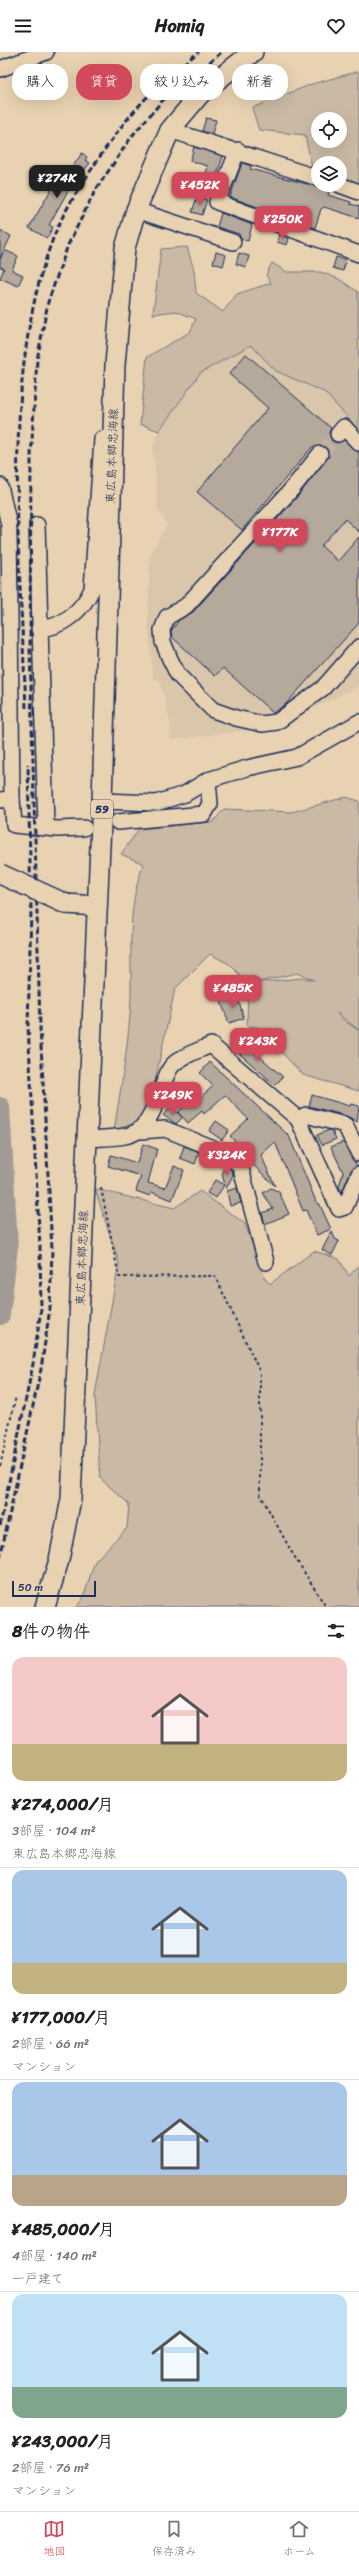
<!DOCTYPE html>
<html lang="ja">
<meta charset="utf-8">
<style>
:root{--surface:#fff;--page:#f2f2f2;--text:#202124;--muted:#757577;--line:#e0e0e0;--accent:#d1495b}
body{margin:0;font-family:Sriracha,"Klee One",sans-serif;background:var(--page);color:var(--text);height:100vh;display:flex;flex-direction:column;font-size:15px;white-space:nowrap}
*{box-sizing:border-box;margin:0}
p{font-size:13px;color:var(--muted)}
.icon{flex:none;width:22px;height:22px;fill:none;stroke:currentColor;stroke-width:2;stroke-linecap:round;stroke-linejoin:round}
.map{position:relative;height:1555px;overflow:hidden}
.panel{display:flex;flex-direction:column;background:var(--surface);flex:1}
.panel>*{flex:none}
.banner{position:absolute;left:12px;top:12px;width:335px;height:36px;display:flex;gap:8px}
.fabs{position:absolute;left:311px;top:60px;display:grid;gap:8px}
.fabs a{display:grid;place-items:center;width:36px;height:36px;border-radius:50%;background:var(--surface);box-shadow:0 4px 16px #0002;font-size:20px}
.scale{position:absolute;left:12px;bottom:10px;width:84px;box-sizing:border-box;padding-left:4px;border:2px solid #1b2f5e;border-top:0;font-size:11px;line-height:14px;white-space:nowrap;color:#1b2f5e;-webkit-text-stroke:3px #e8d2b1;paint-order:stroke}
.price{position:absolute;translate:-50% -34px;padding:0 9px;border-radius:8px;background:var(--accent);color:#fff;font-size:13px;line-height:26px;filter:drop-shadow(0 1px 2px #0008)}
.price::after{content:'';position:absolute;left:50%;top:24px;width:12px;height:9px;margin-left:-6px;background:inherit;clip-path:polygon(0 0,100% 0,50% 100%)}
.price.selected{background:#222;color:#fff}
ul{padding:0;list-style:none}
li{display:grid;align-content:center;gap:8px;height:212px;padding:0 12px}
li+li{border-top:1px solid var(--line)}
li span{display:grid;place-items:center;height:124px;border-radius:12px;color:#555}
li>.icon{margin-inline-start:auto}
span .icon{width:72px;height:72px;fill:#fffc;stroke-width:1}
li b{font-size:17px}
h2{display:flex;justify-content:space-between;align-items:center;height:48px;padding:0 12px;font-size:17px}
.chip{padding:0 14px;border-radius:16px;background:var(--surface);box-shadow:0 4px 16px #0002;font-size:14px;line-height:36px}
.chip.selected{background:var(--accent);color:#fff}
header{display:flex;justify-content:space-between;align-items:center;height:52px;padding:0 12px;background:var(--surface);font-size:18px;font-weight:800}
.dock{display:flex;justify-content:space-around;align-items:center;height:56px;border-top:1px solid var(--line);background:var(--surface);font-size:11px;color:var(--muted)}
.dock a{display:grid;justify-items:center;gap:2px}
.dock .selected{color:var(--accent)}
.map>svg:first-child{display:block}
</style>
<header><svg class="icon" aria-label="menu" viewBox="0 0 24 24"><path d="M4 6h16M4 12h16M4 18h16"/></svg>Homiq<svg class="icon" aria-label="heart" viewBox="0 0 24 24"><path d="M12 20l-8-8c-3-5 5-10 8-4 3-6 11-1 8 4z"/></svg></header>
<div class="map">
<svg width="359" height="1555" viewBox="0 0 359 1555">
<rect width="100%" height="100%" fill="#e8d2b1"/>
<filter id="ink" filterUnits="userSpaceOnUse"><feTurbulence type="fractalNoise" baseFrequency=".025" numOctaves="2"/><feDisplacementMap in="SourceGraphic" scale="8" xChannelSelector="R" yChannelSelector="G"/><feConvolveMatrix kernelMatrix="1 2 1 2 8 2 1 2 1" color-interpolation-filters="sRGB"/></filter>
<g filter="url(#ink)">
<path fill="#d9c6ab" d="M251,293l25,26 48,21 35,42v252l-84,41 -105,13 1,-14 -11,-45 -7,-2 -5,-59 2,-65 17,-30 -9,-15 -5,-63 6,-16 41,-58z"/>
<g fill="#cabaa5" stroke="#727482" fill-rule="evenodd">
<path d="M356,20h3v112l-19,-7v-14h-22v6l-6,-2 -7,-32 -46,-5 -7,-22 60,-24zM318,67h22v22h-22z"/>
<path d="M187,195l7,23 2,23 27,19 14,-18 34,-11 -5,-8 6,-12 15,9h34l18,7 19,13 1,138 -35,-38 -48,-21 -25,-26 -51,28 -41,58 -19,-7 7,-67 43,-25 6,-13 -20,-8 -23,3 8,-65z"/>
<path d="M346,745l13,4v229l-22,-17 5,6 17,12v60l-56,-16 -45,-48 -11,-1 1,-43 -19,-19 -19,-10 -35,35 -21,96 -15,36 -25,10c6,-39 13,-77 16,-116 4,-49 -6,-105 14,-151l-23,-10 18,-25 74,-7 11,-13 68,3zM297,921l17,7 -12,-2 -49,5z"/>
<path d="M95,1137l79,19 26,-17 45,33 19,53 6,7 44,-33 25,8 10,17 10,-11v342h-283l7,-8 12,-38 32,-33 2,-24 -29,-26 -5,-83 24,-132z"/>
</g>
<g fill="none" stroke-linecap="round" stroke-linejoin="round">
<path stroke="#a19a95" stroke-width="20" d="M0,1055l8,139 -8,69"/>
</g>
<g fill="#b5a99c" stroke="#1b2f5e">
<path d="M206,66l10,2 -4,14 -10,-3z"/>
<path d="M194,95l29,9 -11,34 -10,-2 6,-22 -18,-5z"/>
<path d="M82,101l5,4 -2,3 5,3 -7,9 -3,-2 -10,17 -21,38 4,2 -6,11 -18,-10 24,-42 5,2 9,-17 2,1z"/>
<path d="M242,111l9,3 -1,3 61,16 18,7 -1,3 23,7 -1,2 9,2v12l-35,-11 -3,2 -6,19 -85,-31z"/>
<path d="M197,145l10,3 -5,15 -10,-3z"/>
<path d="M221,161l31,12 -4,16 -7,-2 -2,-5 -22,-7z"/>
<path d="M0,178l11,6 -11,23z"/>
<path d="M279,182l10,4 -2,7 -10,-3z"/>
<path d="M4,198l14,6 -6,14 11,5 -5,11 -18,-8 4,-10 -4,-1v-7z"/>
<path d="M216,200l10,3 -3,11 -10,-3z"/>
<path d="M239,201l10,3 -3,11 -10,-3z"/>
<path d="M336,205l10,3 -3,11 -10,-3z"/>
<path d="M246,302l85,74 -2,5 3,8 5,2 7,-3 15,13v79l-14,-13 -24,27 17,15 21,-24v86l-73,81 -13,9 -50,-45 -8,8 -43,-39 -1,-6 8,-11 14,-8 105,-116 31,-40 -4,-9h-13l-70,83 -45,-38 71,-84 -39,-34z"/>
<path d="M236,941l8,25 -15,5 -8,-21z"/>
<path d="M241,988l42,37 -8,8 -42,-37z"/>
<path d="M210,1010l79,74 28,68 2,-1 12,26 -14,6 -11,-25 -3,1 -28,-69 -14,13 14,31 -30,-29 2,-2 -17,-19 18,-17 -23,-24 -21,19 -2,-3 -14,12 -10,-11 9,-8 3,3 23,-21 -13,-13z"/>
<path d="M312,1043l38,11 1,-2 8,2 -2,16 -10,-6 -38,-10z"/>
<path d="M172,1055l10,11 -6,6 -13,-9z"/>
<path d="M216,1069l13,9 -7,10 -13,-9z"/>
<path d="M329,1078l3,1 4,8 -14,6 -5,-10z"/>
<path d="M343,1090l14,24 -6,4 -9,22 -3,-5 4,-15 -12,-25z"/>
<path d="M143,1092l14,5 -9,34 17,5 9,-22 10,4 -12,30 -21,-8 -1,4 -14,-5 5,-15 -33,-10 3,-11 26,8z"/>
<path d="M184,1094l15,6 -4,12 -15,-6z"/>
<path d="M226,1114l6,4 1,5 -7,14 -4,-15z"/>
<path d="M215,1128l9,5 -8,13 -9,-5z"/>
<path d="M237,1136l4,15 -11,3 -3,-15z"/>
<path d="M271,1136l8,4 10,22 -24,10 -3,-11 11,-4 -10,-16z"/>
<path d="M332,1179l3,8 4,2 -7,14 -10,-5z"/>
</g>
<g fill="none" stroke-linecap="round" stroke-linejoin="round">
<path stroke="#bfb1a0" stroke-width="15" stroke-dasharray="15 8" stroke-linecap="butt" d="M320,402l18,-20"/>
<defs>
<g id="minor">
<path d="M0,17l46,-17"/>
<path d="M170,78l148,48"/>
<path d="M238,98l-21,52 142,52"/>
<path d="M340,133l19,7"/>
<path d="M136,158l97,32"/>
<path d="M338,382l6,-7 15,16"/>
<path d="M320,402l-29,36 -105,116 -19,11 -5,13 1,12 7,17 8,16 35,35 23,8 26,6 15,-2 46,-34 36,-41"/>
<path d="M0,434l9,39 3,274"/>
<path d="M37,473l9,301"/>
<path d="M39,577c23,-1 44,-19 53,-40l10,-150 11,-2"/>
<path d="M0,748l12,-1 2,26 43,4 27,-1"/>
<path d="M102,749l54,2 29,-9 23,-14 39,-12 50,-11 62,-35"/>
<path d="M118,770l86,-8 6,-10 -2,-24"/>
<path d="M298,1067l8,-4 39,10 14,29"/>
<path d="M142,1079l23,-2 55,22 20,14 26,97"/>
<path d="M87,1087c47,-3 55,2 73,-46 3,-7 6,-19 11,-26 9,-11 27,-16 40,-22l87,74 41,90 6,-2 14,-33"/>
</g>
<g id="major">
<path d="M66,852l31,2"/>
<path d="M45,1555l14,-47 12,-61 31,-698 13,-436 10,-117 11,-38 34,-80 32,-38 51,-40"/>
</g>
</defs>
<use href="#minor" stroke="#1b2f5e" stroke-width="18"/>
<use href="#major" stroke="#1b2f5e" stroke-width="22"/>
<g stroke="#1b2f5e" stroke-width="2" stroke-dasharray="3 3" stroke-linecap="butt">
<path d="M101,1136l18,89 96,-1 45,96v122l31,57 35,56"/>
<path d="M0,1414l16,-70"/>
</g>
<use href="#minor" stroke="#e8d2b1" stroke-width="15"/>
<use href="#major" stroke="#e8d2b1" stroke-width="19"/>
<g stroke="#1b2f5e" stroke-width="3" stroke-dasharray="6 3" stroke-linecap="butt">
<path d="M26,656c-6,-147 -26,-333 28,-472 10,-26 28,-52 43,-75 28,-43 60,-79 102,-109"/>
<path d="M0,1474l33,-162 8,-55 -1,-62 -12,-221 3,-116 -3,-146"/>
<path d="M0,1506l41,-189 9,-61 2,-59 -12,-222 -10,-378 1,-193 6,-96 11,-58 20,-57 27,-54 37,-55 31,-36 59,-48"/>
</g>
<defs>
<path id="major-bridge" d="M0,822l66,30"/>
</defs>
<use href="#major-bridge" stroke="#1b2f5e" stroke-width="22" stroke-linecap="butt"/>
<use href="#major-bridge" stroke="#e8d2b1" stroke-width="19"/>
</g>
</g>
<g text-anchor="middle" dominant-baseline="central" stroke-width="4" stroke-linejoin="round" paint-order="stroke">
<rect fill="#e8d2b1" stroke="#586077" stroke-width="1" x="91" y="748" width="22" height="18" rx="3"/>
<g font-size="11" font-weight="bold" fill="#1b2f5e">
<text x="102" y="757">59</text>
</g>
<g font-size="12" fill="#1b2f5e" stroke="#e8d2b1">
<text transform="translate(112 404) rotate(-88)">東広島本郷忠海線</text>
<text transform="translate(82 1206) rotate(-88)">東広島本郷忠海線</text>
</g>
</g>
</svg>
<div class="fabs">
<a><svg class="icon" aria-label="locate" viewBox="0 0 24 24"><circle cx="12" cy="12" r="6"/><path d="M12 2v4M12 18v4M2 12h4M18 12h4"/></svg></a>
<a><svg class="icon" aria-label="layers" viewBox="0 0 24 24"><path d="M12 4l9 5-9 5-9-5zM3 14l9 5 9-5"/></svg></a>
</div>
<div class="scale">50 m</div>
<b class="price selected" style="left:57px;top:147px">¥274K</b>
<b class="price" style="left:200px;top:154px">¥452K</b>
<b class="price" style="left:283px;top:188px">¥250K</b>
<b class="price" style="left:280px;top:501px">¥177K</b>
<b class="price" style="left:233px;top:957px">¥485K</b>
<b class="price" style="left:258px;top:1010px">¥243K</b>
<b class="price" style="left:173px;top:1064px">¥249K</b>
<b class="price" style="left:227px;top:1124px">¥324K</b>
<div class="banner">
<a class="chip">購入</a>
<a class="chip selected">賃貸</a>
<a class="chip">絞り込み</a>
<a class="chip">新着</a>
</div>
</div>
<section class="panel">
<h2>8件の物件<svg class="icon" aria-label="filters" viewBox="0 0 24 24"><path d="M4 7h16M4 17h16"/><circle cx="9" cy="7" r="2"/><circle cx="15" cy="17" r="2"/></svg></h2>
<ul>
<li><span style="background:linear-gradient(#f6c9c9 70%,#c2b280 0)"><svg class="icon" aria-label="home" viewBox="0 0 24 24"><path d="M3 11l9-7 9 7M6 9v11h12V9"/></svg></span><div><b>¥274,000/月</b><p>3部屋 · 104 m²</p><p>東広島本郷忠海線</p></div></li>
<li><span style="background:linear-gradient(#a9c7e8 75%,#c2b280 0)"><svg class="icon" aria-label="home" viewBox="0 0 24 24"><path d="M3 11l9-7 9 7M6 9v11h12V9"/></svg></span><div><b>¥177,000/月</b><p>2部屋 · 66 m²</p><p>マンション</p></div></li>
<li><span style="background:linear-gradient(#a9c7e8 75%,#b9a48a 0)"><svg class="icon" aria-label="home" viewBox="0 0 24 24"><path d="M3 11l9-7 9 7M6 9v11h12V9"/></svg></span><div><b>¥485,000/月</b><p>4部屋 · 140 m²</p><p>一戸建て</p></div></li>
<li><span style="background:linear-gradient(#bfe0f5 75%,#7fa58c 0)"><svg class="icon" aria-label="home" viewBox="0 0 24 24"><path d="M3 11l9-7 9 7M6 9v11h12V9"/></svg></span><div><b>¥243,000/月</b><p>2部屋 · 76 m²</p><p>マンション</p></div></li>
</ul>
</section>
<nav class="dock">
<a class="selected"><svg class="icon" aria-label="map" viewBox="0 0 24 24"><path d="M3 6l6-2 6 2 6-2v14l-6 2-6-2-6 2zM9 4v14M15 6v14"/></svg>地図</a>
<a><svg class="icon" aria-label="saved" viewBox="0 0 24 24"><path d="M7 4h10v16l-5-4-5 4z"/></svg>保存済み</a>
<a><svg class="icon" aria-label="home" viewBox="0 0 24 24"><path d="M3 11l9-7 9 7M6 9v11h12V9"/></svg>ホーム</a>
</nav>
